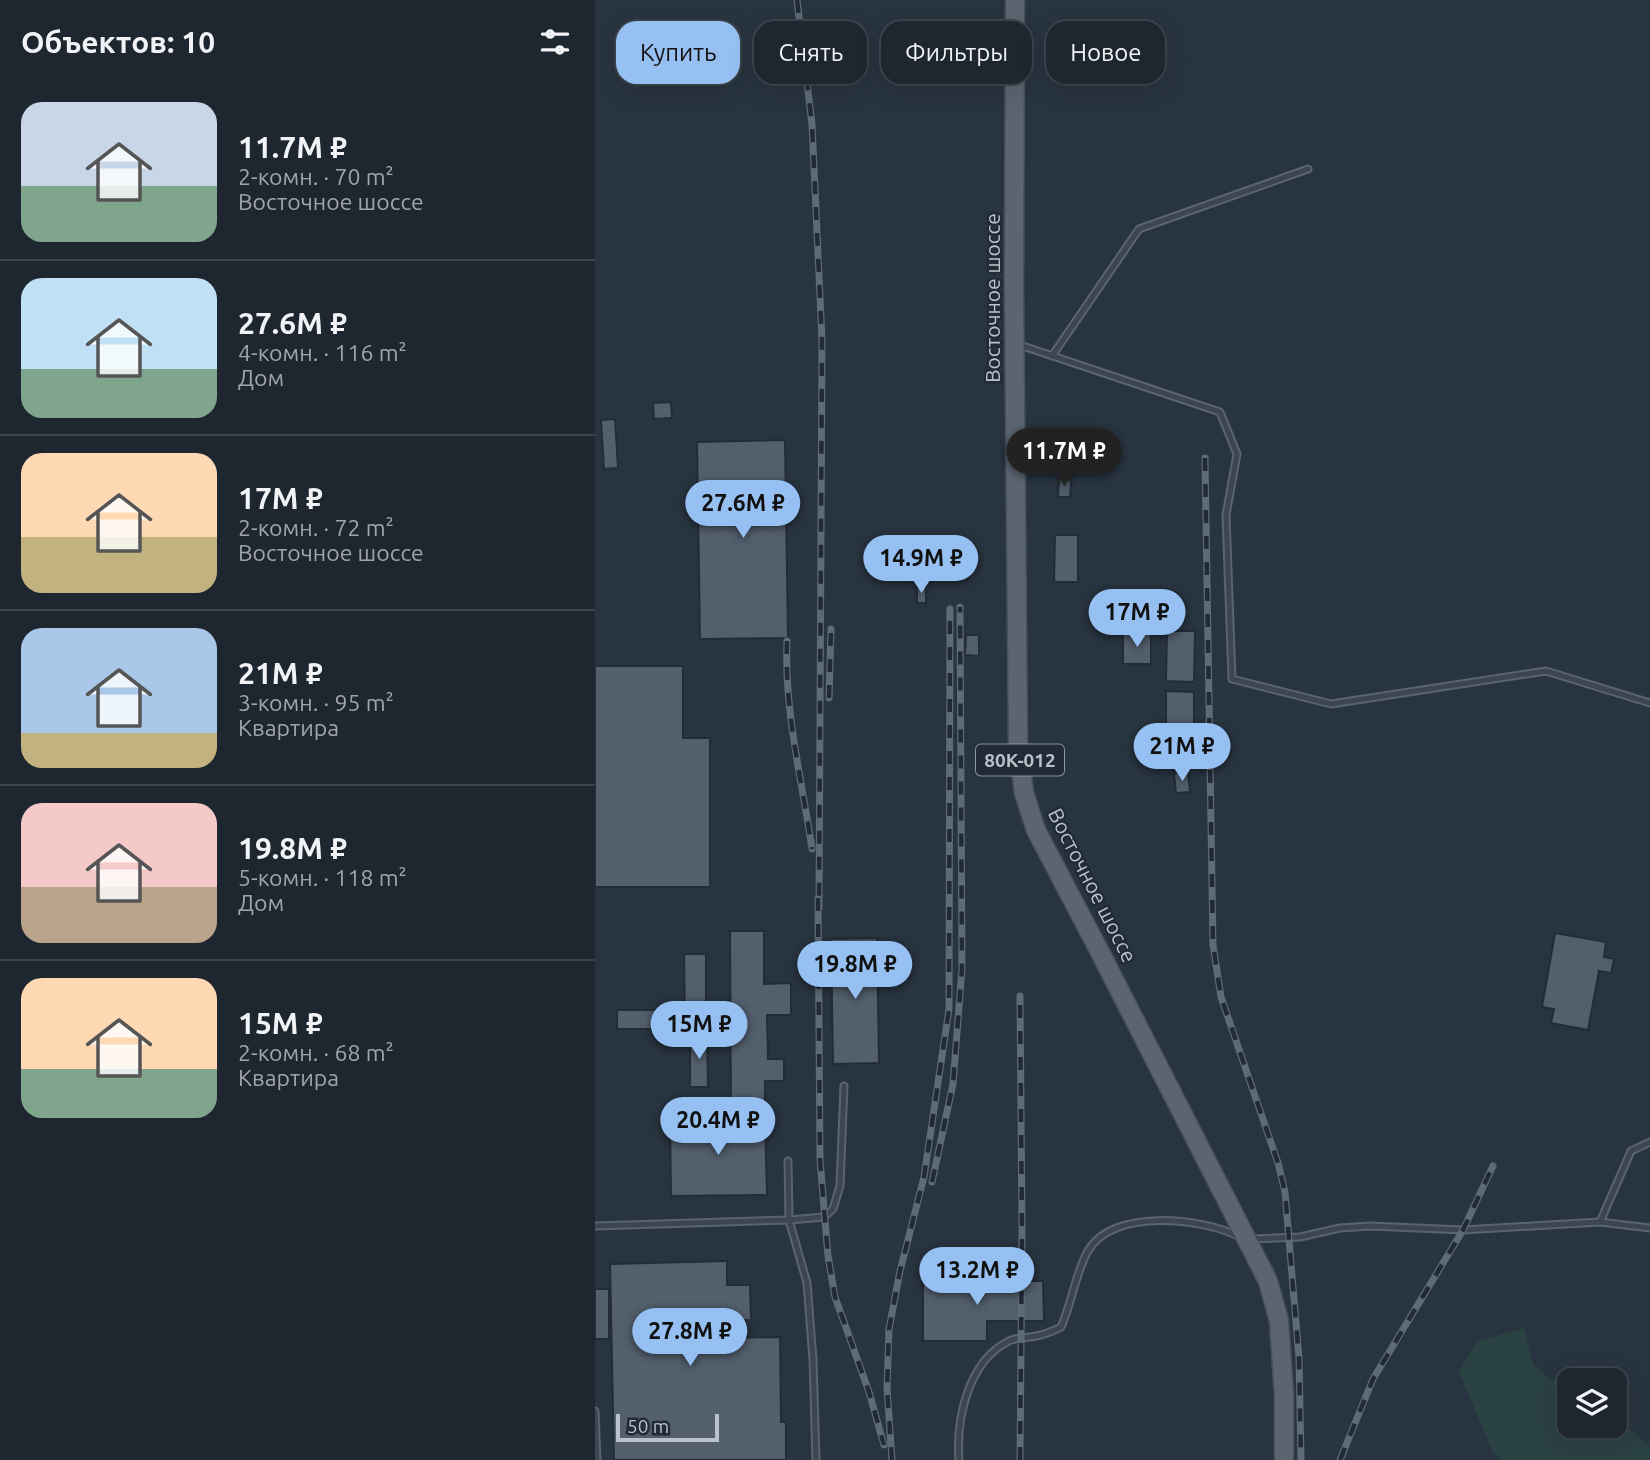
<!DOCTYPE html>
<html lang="ru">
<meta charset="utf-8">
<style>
:root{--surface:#1e2730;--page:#262f38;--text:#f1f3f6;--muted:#a1a5ab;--line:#3c444c;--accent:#96c0f2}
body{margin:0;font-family:Ubuntu,sans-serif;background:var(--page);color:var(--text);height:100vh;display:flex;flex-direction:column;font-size:26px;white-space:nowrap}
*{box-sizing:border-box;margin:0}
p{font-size:23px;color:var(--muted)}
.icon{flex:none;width:38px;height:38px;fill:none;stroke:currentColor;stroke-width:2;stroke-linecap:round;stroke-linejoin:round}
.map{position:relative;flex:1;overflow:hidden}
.panel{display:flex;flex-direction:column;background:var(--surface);width:595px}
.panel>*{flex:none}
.hud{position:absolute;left:21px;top:21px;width:665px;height:63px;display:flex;gap:14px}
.tools{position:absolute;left:962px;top:1368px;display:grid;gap:14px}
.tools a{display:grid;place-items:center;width:70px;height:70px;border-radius:14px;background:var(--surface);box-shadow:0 7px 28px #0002,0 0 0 2px var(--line);font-size:35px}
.scale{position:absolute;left:21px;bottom:18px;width:103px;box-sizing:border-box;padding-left:7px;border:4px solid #b9c1ca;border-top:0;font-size:19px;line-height:24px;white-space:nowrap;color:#b9c1ca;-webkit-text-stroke:5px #212b36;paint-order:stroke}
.price{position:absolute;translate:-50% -60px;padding:0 16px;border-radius:24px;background:var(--accent);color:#111;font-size:23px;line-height:46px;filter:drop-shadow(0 2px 4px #0008)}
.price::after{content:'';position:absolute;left:50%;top:42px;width:21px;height:16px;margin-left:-10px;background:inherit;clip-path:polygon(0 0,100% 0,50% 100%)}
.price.selected{background:#222;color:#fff}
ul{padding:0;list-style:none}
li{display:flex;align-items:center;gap:21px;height:175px;padding:0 21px}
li+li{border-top:2px solid var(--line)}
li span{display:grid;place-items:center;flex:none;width:196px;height:140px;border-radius:21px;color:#555}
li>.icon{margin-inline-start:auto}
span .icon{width:84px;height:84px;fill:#fffc;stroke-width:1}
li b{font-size:30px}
h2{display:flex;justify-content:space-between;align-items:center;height:84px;padding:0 21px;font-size:30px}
.tag{padding:0 24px;border-radius:21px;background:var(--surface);box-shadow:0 7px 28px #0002,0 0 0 2px var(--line);font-size:24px;line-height:63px}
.tag.selected{background:var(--accent);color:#111}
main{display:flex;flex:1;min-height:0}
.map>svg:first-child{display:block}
</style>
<main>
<section class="panel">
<h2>Объектов: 10<svg class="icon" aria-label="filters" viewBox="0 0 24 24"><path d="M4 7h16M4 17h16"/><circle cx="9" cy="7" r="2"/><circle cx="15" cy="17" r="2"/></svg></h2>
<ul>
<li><span style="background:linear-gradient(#c9d6e8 60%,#7fa58c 0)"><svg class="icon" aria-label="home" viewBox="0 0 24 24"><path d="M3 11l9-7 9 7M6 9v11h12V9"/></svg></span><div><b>11.7M ₽</b><p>2-комн. · 70 m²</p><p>Восточное шоссе</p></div></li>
<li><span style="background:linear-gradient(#bfe0f5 65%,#7fa58c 0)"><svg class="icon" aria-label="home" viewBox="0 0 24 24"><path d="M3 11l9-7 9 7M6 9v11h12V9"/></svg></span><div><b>27.6M ₽</b><p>4-комн. · 116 m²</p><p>Дом</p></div></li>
<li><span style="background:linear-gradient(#ffd9b3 60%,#c2b280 0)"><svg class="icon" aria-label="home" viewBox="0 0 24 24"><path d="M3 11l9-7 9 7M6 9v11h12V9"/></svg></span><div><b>17M ₽</b><p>2-комн. · 72 m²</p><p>Восточное шоссе</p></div></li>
<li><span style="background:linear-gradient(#a9c7e8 75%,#c2b280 0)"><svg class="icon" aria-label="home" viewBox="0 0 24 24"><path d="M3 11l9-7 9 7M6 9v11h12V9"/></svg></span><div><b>21M ₽</b><p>3-комн. · 95 m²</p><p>Квартира</p></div></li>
<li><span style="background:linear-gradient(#f6c9c9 60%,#b9a48a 0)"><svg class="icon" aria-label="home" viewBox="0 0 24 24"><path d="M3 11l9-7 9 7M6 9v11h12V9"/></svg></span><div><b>19.8M ₽</b><p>5-комн. · 118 m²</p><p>Дом</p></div></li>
<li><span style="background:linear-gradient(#ffd9b3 65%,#7fa58c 0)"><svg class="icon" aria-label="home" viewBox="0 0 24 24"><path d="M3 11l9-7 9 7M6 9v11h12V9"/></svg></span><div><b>15M ₽</b><p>2-комн. · 68 m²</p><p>Квартира</p></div></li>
</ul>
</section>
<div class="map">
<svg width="1055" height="1460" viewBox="0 0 1055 1460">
<rect width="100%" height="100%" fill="#283440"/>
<path fill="#2b4242" d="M929,1328l9,36 18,16 21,-4 5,5h-7v45h45v-10l35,31v13h-149l-8,-8 -34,-80 17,-30z"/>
<g fill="#535f6d" stroke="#232d38" stroke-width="2">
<path d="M76,402l1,16 -18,1 -1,-16z"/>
<path d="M20,419l3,49 -14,1 -3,-49z"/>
<path d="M190,440l3,198 -88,1 -3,-197z"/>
<path d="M464,479l12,1 -1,17h-12z"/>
<path d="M460,535h23v47h-24z"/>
<rect x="322" y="587" width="9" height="16"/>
<path d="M543,598h14v28l-15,-1z"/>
<path d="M572,631h28l-1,51 -28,-1z"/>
<rect x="528" y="633" width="28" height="31"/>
<path d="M371,635h13v21l-14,-1z"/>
<path d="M0,666h88v72h27v149h-115z"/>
<path d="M571,691l28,1v45h-28z"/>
<path d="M593,772l2,20 -14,1 -2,-20z"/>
<path d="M135,931h34v53l27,-1v32h-24l1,44h16v22h-19v36h-34z"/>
<path d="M960,933l51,9 -2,15 10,2 -3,14 -12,-2 -11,59 -37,-7 3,-14 -12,-2z"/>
<path d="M282,938l2,125 -46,1 -2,-125z"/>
<path d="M89,954h22v64l-21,1z"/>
<rect x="22" y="1010" width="51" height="19"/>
<path d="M95,1034h17l1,53h-18z"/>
<path d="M136,1117h34l2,78 -96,1 -1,-77z"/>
<path d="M132,1261v24h23l1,35 -34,1v17l63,-1 1,85h5v38h-172l-4,-196z"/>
<path d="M328,1281h120l1,40h-57v20h-64z"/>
<rect x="0" y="1289" width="14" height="50"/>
</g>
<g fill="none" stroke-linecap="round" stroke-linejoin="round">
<defs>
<g id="lane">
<path d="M422,344l203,68 17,42 -11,61 6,164 99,25 215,-33 104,32"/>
<path d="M457,356l87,-127 169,-60"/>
<path d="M193,1161l1,59 18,63 6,76 3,101"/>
<path d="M1005,1222l31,-71 19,-9"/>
<path d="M0,1226l194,-6 35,-3 9,-8 7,-23 4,-100"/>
<path d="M656,1239l49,-2 40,-9 30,-2 93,4 137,-8 50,6"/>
<path d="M0,1411l2,49"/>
<path d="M364,1460c-3,-41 9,-99 50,-119 8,-4 18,-3 27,-5 8,-1 17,-5 25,-9 11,-24 14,-53 27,-76 24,-43 113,-33 150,-15"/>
</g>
<path id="primary" d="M420,0l-1,290 4,453 6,50 12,37 68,130 164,321 11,40 5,74v65"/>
</defs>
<use href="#lane" stroke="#5a646e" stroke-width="9"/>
<use href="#primary" stroke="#464f5a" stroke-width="21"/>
<use href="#lane" stroke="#3c4650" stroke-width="5"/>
<use href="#primary" stroke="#5a6570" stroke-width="18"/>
<defs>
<g id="rail">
<path d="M202,0l15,124 10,216 -3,568"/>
<path d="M610,458l8,487 8,52 57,166 7,29 14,166 2,102"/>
<path d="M192,641c-3,70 15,139 25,208"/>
<path d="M234,698l2,-69"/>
<path d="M223,898l2,262 8,96 7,41 34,95 15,53"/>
<path d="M337,1182l21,-98 9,-115 -2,-362"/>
<path d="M297,1460l-5,-72 2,-59 11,-58 24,-94 25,-168 1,-400"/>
<path d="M425,1460l2,-229 -2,-235"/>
<path d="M745,1460l33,-81 90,-149 30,-64"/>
</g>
</defs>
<use href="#rail" stroke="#5e6a77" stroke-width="7"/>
<use href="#rail" stroke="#212b36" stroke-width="4.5" stroke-dasharray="13" stroke-linecap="butt"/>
</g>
<g text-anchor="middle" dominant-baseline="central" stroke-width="5" stroke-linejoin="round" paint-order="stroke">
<rect fill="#212b36" stroke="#8b949e" stroke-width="2" x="381" y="744.5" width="88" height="31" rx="5"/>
<g font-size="19" font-weight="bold" fill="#b9c1ca">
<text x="425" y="760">80К-012</text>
</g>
<g font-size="21" fill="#b9c1ca" stroke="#212b36">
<text transform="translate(397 298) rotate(-90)">Восточное шоссе</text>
<text transform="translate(498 885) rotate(63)">Восточное шоссе</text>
</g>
</g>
</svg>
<div class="tools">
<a><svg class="icon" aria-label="layers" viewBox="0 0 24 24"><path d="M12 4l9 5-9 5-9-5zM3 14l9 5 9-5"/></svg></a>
</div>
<div class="scale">50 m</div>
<b class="price selected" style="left:469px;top:488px">11.7M ₽</b>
<b class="price" style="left:148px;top:540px">27.6M ₽</b>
<b class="price" style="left:326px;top:595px">14.9M ₽</b>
<b class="price" style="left:542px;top:649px">17M ₽</b>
<b class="price" style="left:587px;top:783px">21M ₽</b>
<b class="price" style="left:260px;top:1001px">19.8M ₽</b>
<b class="price" style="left:104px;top:1061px">15M ₽</b>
<b class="price" style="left:123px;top:1157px">20.4M ₽</b>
<b class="price" style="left:382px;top:1307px">13.2M ₽</b>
<b class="price" style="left:95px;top:1368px">27.8M ₽</b>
<div class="hud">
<a class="tag selected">Купить</a>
<a class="tag">Снять</a>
<a class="tag">Фильтры</a>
<a class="tag">Новое</a>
</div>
</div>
</main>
